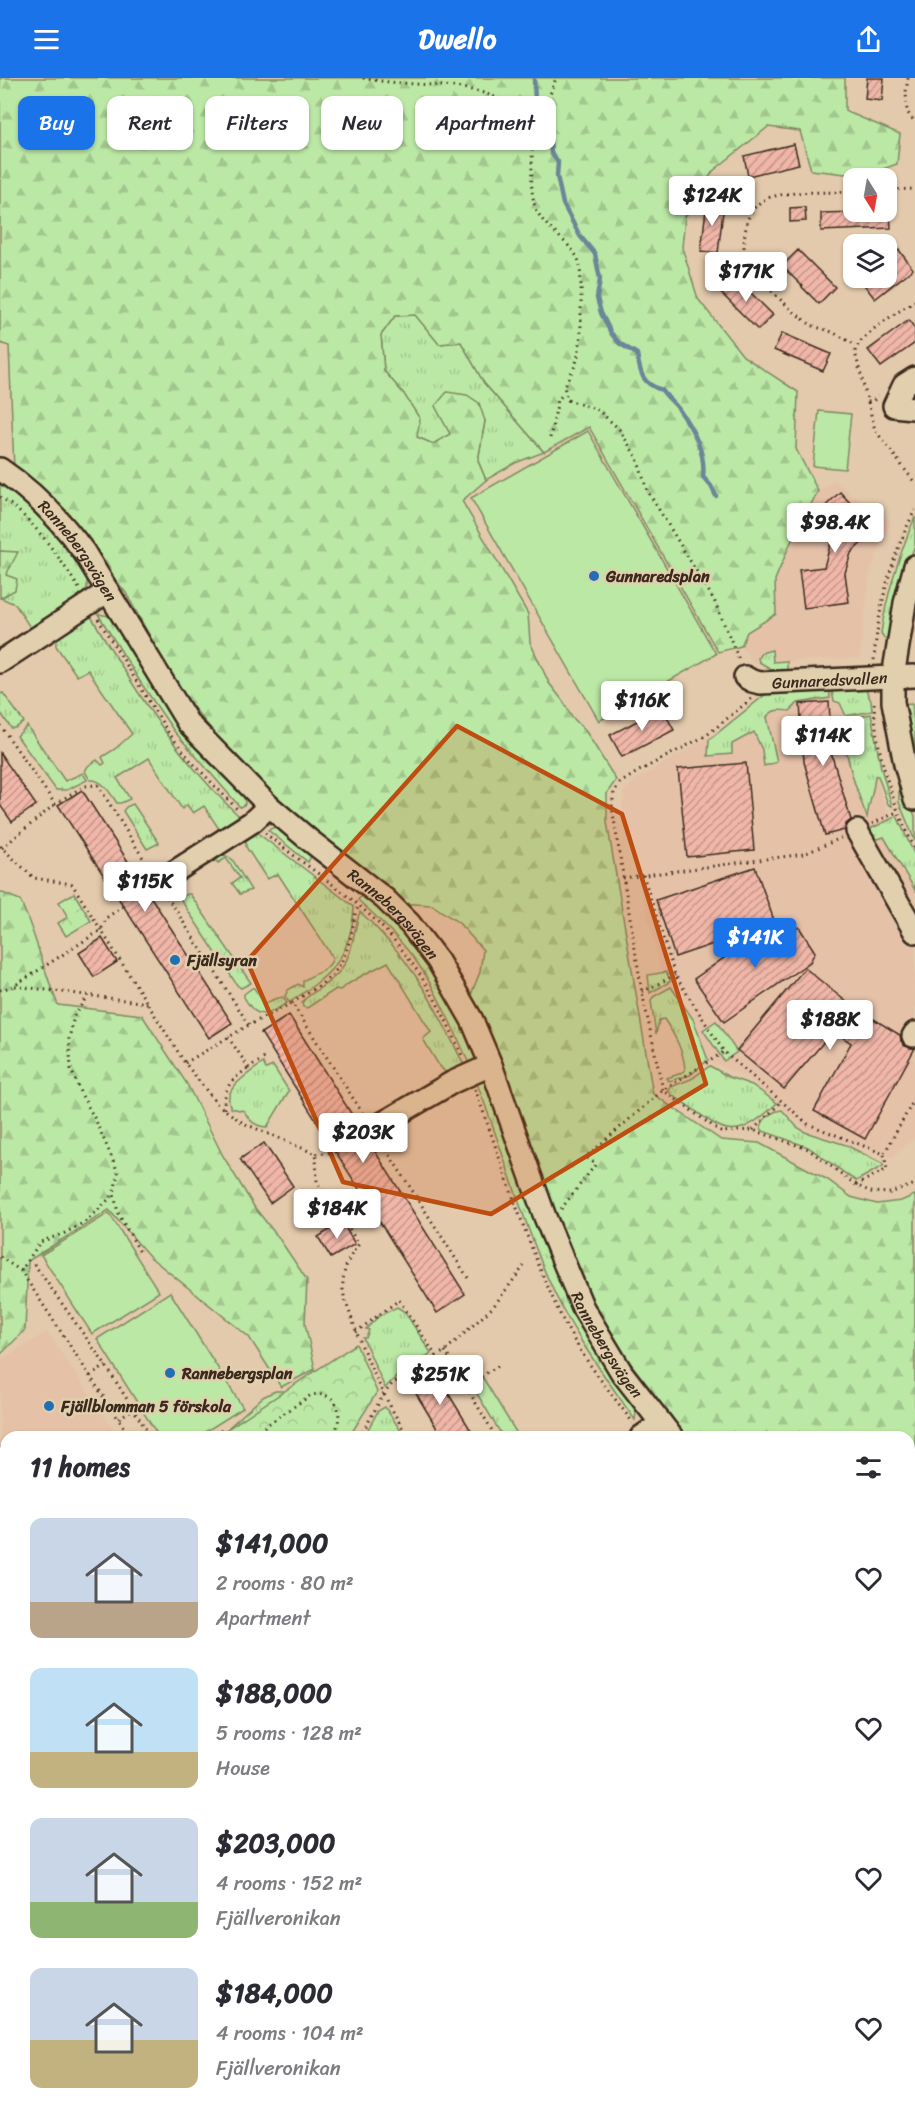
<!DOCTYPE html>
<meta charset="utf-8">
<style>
:root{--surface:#fff;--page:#f7f7f7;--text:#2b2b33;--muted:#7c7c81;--accent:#1a73e8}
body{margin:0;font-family:Sriracha,sans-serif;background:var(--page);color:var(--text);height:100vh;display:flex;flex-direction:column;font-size:22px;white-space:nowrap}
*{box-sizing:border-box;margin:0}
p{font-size:20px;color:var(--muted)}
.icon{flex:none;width:33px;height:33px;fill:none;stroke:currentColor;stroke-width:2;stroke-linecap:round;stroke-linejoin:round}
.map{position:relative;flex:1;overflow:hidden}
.panel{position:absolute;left:0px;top:1353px;width:915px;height:684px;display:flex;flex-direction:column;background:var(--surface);border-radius:18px 18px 0 0;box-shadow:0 2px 4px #0004}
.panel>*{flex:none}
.banner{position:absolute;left:18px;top:18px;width:600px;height:54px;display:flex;gap:12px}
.needle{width:39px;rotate:169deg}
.tools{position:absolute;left:843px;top:90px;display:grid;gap:12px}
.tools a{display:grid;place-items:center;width:54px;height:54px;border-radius:12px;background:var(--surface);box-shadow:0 2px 4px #0004;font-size:30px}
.price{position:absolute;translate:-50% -51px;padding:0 14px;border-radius:6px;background:#fff;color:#222;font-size:20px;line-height:39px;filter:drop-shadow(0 2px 3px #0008)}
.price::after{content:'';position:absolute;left:50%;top:36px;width:18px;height:14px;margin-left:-9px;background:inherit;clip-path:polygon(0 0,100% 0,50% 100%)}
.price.active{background:var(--accent);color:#fff}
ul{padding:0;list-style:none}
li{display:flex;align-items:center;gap:18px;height:150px;padding:0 30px}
li span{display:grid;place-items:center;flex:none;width:168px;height:120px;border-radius:12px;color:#555}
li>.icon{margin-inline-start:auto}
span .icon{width:72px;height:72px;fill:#fffc;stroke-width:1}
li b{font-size:26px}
h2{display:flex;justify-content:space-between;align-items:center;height:72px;padding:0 30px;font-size:26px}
.chip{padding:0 21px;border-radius:12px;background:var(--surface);box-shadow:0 2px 4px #0004;font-size:21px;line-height:54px}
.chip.active{background:var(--accent);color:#fff}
header{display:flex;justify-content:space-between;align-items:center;height:78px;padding:0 30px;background:var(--accent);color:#fff;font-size:27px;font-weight:800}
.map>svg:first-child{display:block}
</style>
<header><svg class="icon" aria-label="menu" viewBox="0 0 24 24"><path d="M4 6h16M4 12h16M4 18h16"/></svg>Dwello<svg class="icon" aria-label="share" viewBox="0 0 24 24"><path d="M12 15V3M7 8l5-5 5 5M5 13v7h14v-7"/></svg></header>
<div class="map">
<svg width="915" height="2037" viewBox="0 0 915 2037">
<defs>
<pattern id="grass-tufts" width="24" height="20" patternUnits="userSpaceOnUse" patternTransform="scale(1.5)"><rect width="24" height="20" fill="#bce8a5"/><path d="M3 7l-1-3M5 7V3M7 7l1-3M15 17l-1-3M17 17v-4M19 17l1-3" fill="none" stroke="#a2c78e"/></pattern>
<pattern id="forest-firs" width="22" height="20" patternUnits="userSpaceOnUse" patternTransform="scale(1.5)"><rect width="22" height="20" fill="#bce8a5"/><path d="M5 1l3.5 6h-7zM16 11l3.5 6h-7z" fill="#a2c78e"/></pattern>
<pattern id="park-crowns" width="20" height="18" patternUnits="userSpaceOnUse" patternTransform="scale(1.5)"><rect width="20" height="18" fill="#bce8a5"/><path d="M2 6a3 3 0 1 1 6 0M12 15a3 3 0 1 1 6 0" fill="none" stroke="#a2c78e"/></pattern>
<pattern id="building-hatch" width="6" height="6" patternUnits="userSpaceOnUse" patternTransform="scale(1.5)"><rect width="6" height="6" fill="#f0b7a9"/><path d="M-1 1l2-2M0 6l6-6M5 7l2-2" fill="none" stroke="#c49589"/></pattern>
</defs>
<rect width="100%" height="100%" fill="#e4caac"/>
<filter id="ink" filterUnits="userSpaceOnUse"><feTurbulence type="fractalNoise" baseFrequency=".0167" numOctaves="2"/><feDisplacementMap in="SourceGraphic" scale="12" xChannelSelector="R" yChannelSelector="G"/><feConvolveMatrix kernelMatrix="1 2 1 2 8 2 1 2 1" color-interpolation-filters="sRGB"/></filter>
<g filter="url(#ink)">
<g fill="#e5c1a8">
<path d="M834,403l57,40 -21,52 -10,85 -107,5 -12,-17 6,-14 29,-18 -1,-34 15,-36 28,-53z"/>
<path d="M848,612l42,132 25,46v269l-22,20 -84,-26 -60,-53 -50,-20 -37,-82 -40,-165 2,-20 15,-13 80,-47 46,-38z"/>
<path d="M47,1254l72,105h-113v29l-6,-9v-97z"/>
<path d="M6,1486v109l-6,4v-109z"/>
</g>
<g fill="url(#grass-tufts)" stroke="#7c8962" stroke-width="1.5">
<path d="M416,237l23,29 22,-2 23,41 60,69 -29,11 -29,17 -8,-19 7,-40 -34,13 -18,10 -16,-7 -13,-43 -20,-23 -3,-36 14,-19z"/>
<path d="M0,402l45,37 42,57v14l-13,15 -41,29 -18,-28 -14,-6 14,-9 -9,-14 -1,-23 -5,-1z"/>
<path d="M915,439v28l-7,19 -15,75 -9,-1 -3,-5c6,-41 18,-78 34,-116z"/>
<path d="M98,536l11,2 7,6 128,173 1,9 -5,3 -66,-76 -33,-48z"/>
<path d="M87,537l5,3c44,73 84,139 147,198v3l-18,13 -17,-26 -11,7 -6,-8 -5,4 -33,-51 -32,20 13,21 -9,4h-4c-7,-10 -14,-24 -27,-23l-5,-9 3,-5 9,-6 5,5 3,-2 -3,-6 13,-8 17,-15 -44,-64 -11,6 -21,-30v-8z"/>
<path d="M772,572l1,12 14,-1v10l-14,-1 -14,-8 -1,-4 3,-5z"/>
<path d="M864,608l7,15 1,10 -26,5 -6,-13 -6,-2 -3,-13z"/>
<path d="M829,609l1,11 -32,5 -8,8c-10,-1 -16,-3 -23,6l10,45 -13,4 -2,-16 -8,-18 -22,12v10l-24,2 1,-16 57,-46z"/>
<path d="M3,615l21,29 -9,6h-4l-11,-16v-18z"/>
<path d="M912,626l3,27v45l-15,-71z"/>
<path d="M871,636l10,54 11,38 -4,-2 -10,-28h-3c-1,14 -6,27 -8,41 -8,-20 -31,-80 -18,-99z"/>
<path d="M27,648l38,55 18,-8 4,7 -20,10h-11l-39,-54z"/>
<path d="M901,707l14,31v25l-16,-39v-16z"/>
<path d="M133,726l26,39 -12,6 -24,-38 3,-4z"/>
<path d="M897,738l18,40v34l-31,-53 -12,4 -10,-8z"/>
<path d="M275,749l9,3 28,24 -4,8 -40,-32z"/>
<path d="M256,754l97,74 1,3c-4,51 -24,66 -64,93h-1l-4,-6 3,-6 10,-6 5,3v-6c11,-8 25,-9 30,-23l-55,-84 -11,5 -21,-32v-10z"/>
<path d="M224,777l8,4 19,31 -11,4 -8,-11 8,-5 -14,-20 -8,5 -3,-3z"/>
<path d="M188,816h2l61,89 -10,5 -4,-3 -56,-85v-3z"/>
<path d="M363,816l47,42 39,59 188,410 -2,15c-31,-45 -64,-89 -86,-139 -38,-88 -59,-182 -103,-267 -10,-21 -22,-44 -37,-62 -15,-19 -33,-36 -51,-52z"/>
<path d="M360,834c7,6 14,13 20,20 37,37 60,84 83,131v4l-16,7 -9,-10 -15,-25 8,-7 -43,-70c-16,9 -34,16 -48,28l-4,-1 -29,19 -4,-1 -1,-4 3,-4c11,-9 25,-16 34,-27 14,-16 14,-41 21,-60z"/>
<path d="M666,894l5,9 -21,12 -2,-18z"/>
<path d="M671,909l22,32 15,41 -18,15 -21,6 -2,-3 12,-4 6,-4c-1,-19 -11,-36 -21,-51l-5,1 -3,14 -5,-33 2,-4z"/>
<path d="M252,910h2l11,16 9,-5 9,-2 4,6c-20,13 -30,18 -43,-6v-3z"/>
<path d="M263,985l3,6 7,-3 16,25 -22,36c-13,-1 -17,-6 -23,-16l-13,-3c-11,-19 19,-35 32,-45z"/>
<path d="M710,988l19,11 23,8 25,18c-50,49 -58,20 -104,-7l-4,-5 2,-4 20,-8z"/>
<path d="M782,1032l15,17 8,5 41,13 37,19v2l-27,15 -48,-34 -45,-16 -2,-3c1,-10 12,-17 21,-18z"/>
<path d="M397,1229l8,5 26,41 -33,22 -13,13 -22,-50h3l3,-8 -3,-1 13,-13z"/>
<path d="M483,1300l36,59h-16l-30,-50 3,-5z"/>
<path d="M275,1313h8l5,5 -56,34 -3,-3 34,-30z"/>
<path d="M385,1329l20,30h-41l14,-26z"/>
<path d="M915,1566v71l-6,2v-70z"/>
<path d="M0,1625l6,2v46l-6,-9z"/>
<path d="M0,1886l3,4 3,-1v91l-6,2z"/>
</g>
<g fill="url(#forest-firs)" stroke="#7c8962" stroke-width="1.5">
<path d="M0,0h845v33l55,23 -3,30 -25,9 -26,1 -35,-4 -11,-39 -32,-4 -55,44 -28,46 -3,30 16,52 45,57 55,36 -2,57 22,42 -28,53 -15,36 1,34 -29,18 -6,14 -23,6 -129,-225 -45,25 -60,-69 -23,-41 -22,2 -24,-29 -20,1 -14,19 3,36 20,23 16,25 -3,18 16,7 17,-10 -15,-28 12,-14 20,3 12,8 6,18 -7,40 8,19 -24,21 66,113 2,28 19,41 14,18 9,16 13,13 31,50 -9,13v29l46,272 68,46 38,3 69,37 23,17 26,7 24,-3 14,-6v426l-6,1v-185h-222l-65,-85 -60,-97 -92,-258 10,-25 3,-22 -24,-27 -27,-18 -35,-2 -154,-135 -63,-77 -54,-98 -57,-71 -55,-53 -5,-123 -9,-3z"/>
<path d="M0,473l18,1 -12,23 11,4 -2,11 -15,8z"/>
<path d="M0,814l20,8c16,34 23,70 38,105l84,10 45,69 36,72 32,52 23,29 29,43 -2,44 10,45 -34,18 -32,-50 -99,-80 -41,-47 -81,51 -3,69 -25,25z"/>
<path d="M915,1647v85l-6,-1v-82z"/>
<path d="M6,2021v10h175l-14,6h-167v-15z"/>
<path d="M453,2031h232l3,6h-236z"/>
</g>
<g fill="url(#park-crowns)" stroke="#7c8962" stroke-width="1.5">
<path d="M74,815l17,28 -25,15 -8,-13 10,-6 -9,-15z"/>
<path d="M356,1266l21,48 -28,45h-134z"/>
</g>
<g fill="#bce8a5" stroke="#7c8962" stroke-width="1.5">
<path d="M819,333l32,3 -6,55 -32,-3z"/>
<path d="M588,353l128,223 -117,67 -128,-223z"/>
<path d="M716,943l21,31 -13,9 -21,-31z"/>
<path d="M109,1135l50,79 -67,42 -51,-79z"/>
<path d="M170,1214l73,116 -46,29h-38l-62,-98z"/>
</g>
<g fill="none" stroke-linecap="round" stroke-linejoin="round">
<path stroke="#6b8698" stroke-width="4.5" d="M534,0l1,25 14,23 2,27 7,9 -1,14 6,28 17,32 15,18 5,25 -3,19 4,15 10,20 8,10 18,11c3,19 5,30 25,36 5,8 13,13 18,21 14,20 26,42 23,66l8,9 5,10"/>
</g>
<g fill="url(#building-hatch)" stroke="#3b2a1e" stroke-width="1.5">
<path d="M867,0h17l-2,23 -17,-2z"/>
<path d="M794,66l5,20 -51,12 -4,-20z"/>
<path d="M707,123l17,2 -6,50 -17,-2z"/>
<path d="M805,129l1,14 -16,1v-14z"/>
<path d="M858,134h32l1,16 -70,3v-18z"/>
<path d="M798,172l37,37 -16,17 -17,-17 1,-2 -1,1 -20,-20z"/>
<path d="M899,172l14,19 -38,30 -16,-21h27v-18z"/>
<path d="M734,198l39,39 -15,15 -39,-39z"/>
<path d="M909,242l6,9v14l-34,24 -13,-17z"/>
<path d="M782,255l49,21 -8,17 -49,-21z"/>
<path d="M840,414l35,38 -24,23 -6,20 4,29 -45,6 -5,-38 25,-3 9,-32 -18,-19z"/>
<path d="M829,624l3,54 19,64 -5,4 -1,6 -20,5 -21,-73 -4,-58z"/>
<path d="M662,630l12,22 -52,27 -12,-22z"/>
<path d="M0,675l36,52 -24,17 -12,-17z"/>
<path d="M746,685l8,87 -67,7 -9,-88z"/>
<path d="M82,712l150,233 -23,15 -151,-233z"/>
<path d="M755,789l20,56 -100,34 -19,-57z"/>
<path d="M771,847l22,5 6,-3 16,25 -5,10 -86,60 -30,-43z"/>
<path d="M102,860l15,24 -23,15 -15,-24z"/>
<path d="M805,890l44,36 51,31 1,6 4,5 10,2 -50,91 -51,-28 37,-68 -18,-12 -49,58 -47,-39z"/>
<path d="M289,937l176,279 -28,19 -176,-280z"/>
<path d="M264,1065l29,43 -23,17 -30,-44z"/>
<path d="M342,1144l13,22 -24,14 -13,-21z"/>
<path d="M432,1289l43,70h-33l-16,-27 -17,-28z"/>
</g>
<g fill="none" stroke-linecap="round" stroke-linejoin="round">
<defs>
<g id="minor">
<path d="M913,330l-19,-2 10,-21 11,-7"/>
<path id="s1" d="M0,391c34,23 60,50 84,83l104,171 81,83 39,33 77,60 25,25 28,37 34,59 19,45 54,152 38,91 39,65 50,64"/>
<path d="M915,488l-10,37 -12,74v25l12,62 10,35"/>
<path d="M0,584l108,-71"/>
<path id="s2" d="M745,599l7,4 8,2 154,-7"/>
<path d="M857,753l58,101"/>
<path d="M174,794l78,-50 17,-16"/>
<path d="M913,958l2,-3"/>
<path d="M381,1046l72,-42 38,-17"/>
<path d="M641,1359l20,-14"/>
<path d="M0,1381l6,9"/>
<path d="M909,1620l6,-1"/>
<path d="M0,1850l6,8"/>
<path d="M0,1994l6,-1"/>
<path d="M909,1996l6,3"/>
<path d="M422,2031v6"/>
</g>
</defs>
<use href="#minor" stroke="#3b2a1e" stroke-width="26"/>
<g stroke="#3b2a1e" stroke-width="3" stroke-dasharray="1.5 4.5" stroke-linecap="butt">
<path d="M363,0c52,11 107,0 151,29 5,6 13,11 15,18 8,26 -2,55 6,81 7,22 33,33 43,53 4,9 3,43 3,54 0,17 0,33 -5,50 -3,8 -9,16 -11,24 -1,6 1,8 3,13l30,10 21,19 18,29 10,32 67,110 26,62"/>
<path d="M908,0l-2,14 1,20 8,10"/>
<path d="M528,43l21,-24 7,-19"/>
<path d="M886,112l29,-1"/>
<path d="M854,114c-27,1 -57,-2 -83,5 -14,4 -23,16 -25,30 -2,12 -4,24 2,36 5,13 49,53 62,61 6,4 15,5 22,8 8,4 16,9 24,13"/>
<path d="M915,223c-15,10 -57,34 -60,51l20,78 40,53"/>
<path d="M868,324l5,-1 5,-5"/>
<path d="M550,360l8,-38 6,-7"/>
<path d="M0,419c35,23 58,59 80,93"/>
<path d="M98,541l70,113 23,29 48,50"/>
<path d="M874,582c4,-52 17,-103 41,-150"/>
<path d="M751,621l-44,36 -68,36 -19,12 -6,9 -2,15 30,185 21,98 58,42 32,-2 55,19 48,36 15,7 19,1 25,-9"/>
<path d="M874,625c2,51 18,100 41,146"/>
<path d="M0,647l55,79 29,-18 14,-1 61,99 90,141 43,-22 73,114"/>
<path d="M872,746l25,-12"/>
<path d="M265,755c35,29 75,54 109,86 40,38 68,88 89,139"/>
<path d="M0,768l34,32 38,6 113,179 32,41 26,19 73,31 1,28 42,62c-11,14 -17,27 -16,46 1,9 5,18 8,26 14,43 34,83 57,121"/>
<path d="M2,770l52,-43"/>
<path d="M643,797l32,100 49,77 84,72 76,30 31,-56"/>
<path d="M623,800l181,-24 37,-16"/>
<path d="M147,813l12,-7"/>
<path d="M15,908l133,17"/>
<path d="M0,912l14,-4 87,-56 5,-12 17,-12"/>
<path d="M642,914l33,-17"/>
<path d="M88,917l-14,21 -5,23 2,30 9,23 16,29 22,51 -4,22 4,19 23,41"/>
<path d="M292,925c15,-10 35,-20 45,-34 12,-17 15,-39 19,-58l3,-5"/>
<path d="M228,959l21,31 17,-11"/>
<path d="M185,985l64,-38"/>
<path d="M475,1011c28,76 51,154 86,227 18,38 47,73 72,107"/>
<path d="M224,1031c0,-22 6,-29 25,-41"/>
<path d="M753,1052l29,-29"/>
<path d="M380,1062l88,138"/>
<path d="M316,1076l19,-2"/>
<path d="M856,1107l31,-16 -3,-15"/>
<path d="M561,1131l35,-45 -10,-7 77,-67 61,-38"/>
<path d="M0,1179l21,14 109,166"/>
<path d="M34,1186l72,102 45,71"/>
<path d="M21,1193l19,-29 25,-9 23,-13 26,-26"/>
<path d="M356,1254l43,-32 37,56"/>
<path d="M445,1273l51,86"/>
<path d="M90,1298l16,-10"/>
<path d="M466,1308l32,-20"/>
<path d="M119,1340l14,-9"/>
<path d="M210,1359l12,-7 4,7"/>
<path d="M249,1359l62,-42c19,-3 31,7 27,28 -1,5 -3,9 -3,14"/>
<path d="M360,1359l23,-42 9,-11 53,-33 48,-44 31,-41"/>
<path d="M0,1437l6,9"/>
<path d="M909,1561l6,-3"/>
<path d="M0,1611l6,-4"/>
<path d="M0,1622l6,2"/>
<path d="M0,1670l6,8"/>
<path d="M0,1699l6,-5"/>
<path d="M0,1787l6,-4"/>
<path d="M909,1806l6,-1"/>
<path d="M0,1827l6,-4"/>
<path d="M909,1857l6,-4"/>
<path d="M909,1884l6,4"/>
<path d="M0,1965l6,-2"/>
<path d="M0,2029l6,-3"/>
<path d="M751,2031l3,6"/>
<path d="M91,2037l2,-6"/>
<path d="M443,2037v-6"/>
<path d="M595,2037l6,-6"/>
<path d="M860,2037l2,-6"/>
</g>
<use href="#minor" stroke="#e1cfad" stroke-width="21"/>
</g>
</g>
<path fill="#bd4d10" fill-opacity="0.2" stroke="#bd4d10" stroke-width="4.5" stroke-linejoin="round" d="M457,648l165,88 84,270 -215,130 -148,-32 -96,-221z"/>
<g fill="#1f6fb2" stroke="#e1cfad" stroke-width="2">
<circle cx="594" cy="498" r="6"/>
<circle cx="175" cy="882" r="6"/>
<circle cx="170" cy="1295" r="6"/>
<circle cx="49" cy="1328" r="6"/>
</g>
<g text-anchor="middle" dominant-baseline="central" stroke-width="5" stroke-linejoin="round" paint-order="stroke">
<g font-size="16" fill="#3b2a1e" stroke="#e1cfad">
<text stroke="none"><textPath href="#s1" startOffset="114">Rannebergsvägen</textPath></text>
<text stroke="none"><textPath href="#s2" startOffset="86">Gunnaredsvallen</textPath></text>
<text stroke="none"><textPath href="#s1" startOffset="600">Rannebergsvägen</textPath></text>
<text stroke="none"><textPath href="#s1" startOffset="1086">Rannebergsvägen</textPath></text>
</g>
<g font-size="16" font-weight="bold" fill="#3b2a1e" stroke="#e1cfad" text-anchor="start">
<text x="606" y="498">Gunnaredsplan</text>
<text x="187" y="882">Fjällsyran</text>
<text x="182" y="1295">Rannebergsplan</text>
<text x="61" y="1328">Fjällblomman 5 förskola</text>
</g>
</g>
</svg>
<div class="tools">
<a><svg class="needle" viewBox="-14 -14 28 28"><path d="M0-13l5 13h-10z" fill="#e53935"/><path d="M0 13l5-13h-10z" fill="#7c7c81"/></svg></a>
<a><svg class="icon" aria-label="layers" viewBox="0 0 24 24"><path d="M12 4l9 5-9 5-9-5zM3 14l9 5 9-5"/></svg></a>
</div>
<b class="price" style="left:712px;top:149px">$124K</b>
<b class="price" style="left:746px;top:225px">$171K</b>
<b class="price" style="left:835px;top:476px">$98.4K</b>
<b class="price" style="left:642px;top:654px">$116K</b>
<b class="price" style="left:823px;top:689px">$114K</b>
<b class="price" style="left:145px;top:835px">$115K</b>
<b class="price active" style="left:755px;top:891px">$141K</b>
<b class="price" style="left:830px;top:973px">$188K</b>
<b class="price" style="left:363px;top:1086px">$203K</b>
<b class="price" style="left:337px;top:1162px">$184K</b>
<b class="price" style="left:440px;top:1328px">$251K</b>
<div class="banner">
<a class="chip active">Buy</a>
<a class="chip">Rent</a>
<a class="chip">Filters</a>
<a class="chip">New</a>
<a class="chip">Apartment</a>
</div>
<section class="panel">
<h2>11 homes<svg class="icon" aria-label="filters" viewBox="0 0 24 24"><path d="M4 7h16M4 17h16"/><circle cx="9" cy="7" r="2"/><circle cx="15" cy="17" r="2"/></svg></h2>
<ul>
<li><span style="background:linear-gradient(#c9d6e8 70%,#b9a48a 0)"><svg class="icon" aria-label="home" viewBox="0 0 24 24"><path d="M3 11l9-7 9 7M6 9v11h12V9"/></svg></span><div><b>$141,000</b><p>2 rooms · 80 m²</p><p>Apartment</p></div><svg class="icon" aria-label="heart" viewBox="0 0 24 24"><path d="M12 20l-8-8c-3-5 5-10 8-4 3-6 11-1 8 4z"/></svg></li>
<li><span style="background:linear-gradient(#bfe0f5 70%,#c2b280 0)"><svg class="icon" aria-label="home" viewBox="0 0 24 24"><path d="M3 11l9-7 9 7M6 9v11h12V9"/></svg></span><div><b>$188,000</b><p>5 rooms · 128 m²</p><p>House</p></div><svg class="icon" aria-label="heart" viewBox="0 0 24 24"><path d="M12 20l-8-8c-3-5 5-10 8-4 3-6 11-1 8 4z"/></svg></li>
<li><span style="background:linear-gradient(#c9d6e8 70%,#8fb573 0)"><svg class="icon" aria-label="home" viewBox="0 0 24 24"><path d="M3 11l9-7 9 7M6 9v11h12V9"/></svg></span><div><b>$203,000</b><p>4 rooms · 152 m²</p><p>Fjällveronikan</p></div><svg class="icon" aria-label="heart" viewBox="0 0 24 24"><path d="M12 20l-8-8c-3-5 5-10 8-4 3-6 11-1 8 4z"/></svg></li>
<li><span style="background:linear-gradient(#c9d6e8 60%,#c2b280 0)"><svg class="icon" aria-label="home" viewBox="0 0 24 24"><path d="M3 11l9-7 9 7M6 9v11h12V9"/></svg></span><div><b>$184,000</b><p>4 rooms · 104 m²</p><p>Fjällveronikan</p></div><svg class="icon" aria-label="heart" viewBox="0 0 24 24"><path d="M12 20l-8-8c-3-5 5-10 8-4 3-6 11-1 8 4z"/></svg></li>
</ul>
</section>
</div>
